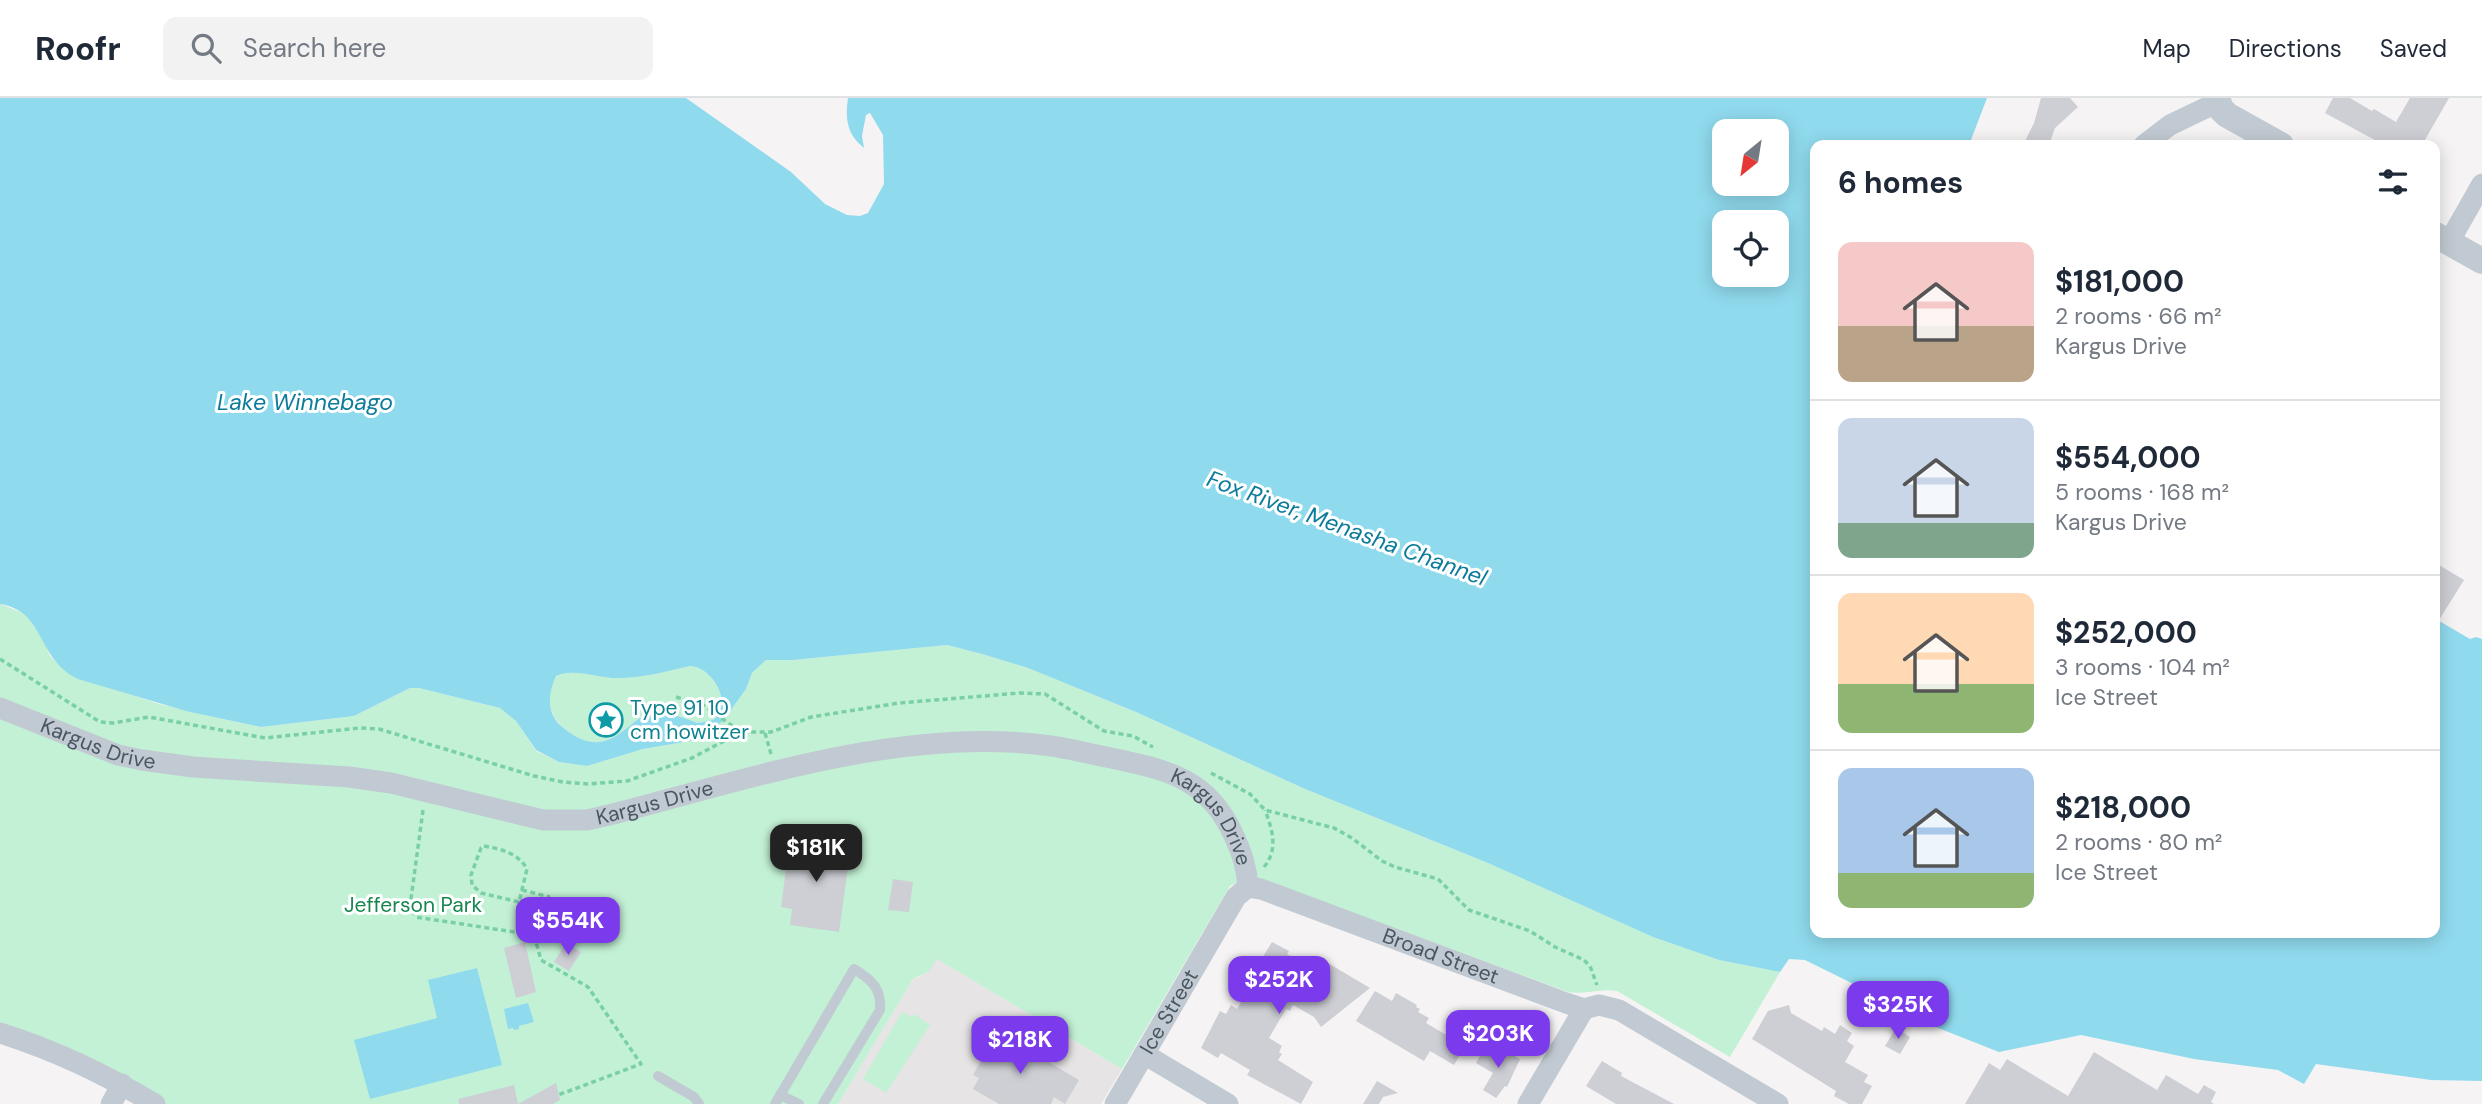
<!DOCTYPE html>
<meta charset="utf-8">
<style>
:root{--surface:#fff;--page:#f2f2f3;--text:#1f2937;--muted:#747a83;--line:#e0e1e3;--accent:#7c3aed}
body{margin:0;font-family:"DM Sans",sans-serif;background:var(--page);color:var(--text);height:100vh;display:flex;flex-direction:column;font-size:26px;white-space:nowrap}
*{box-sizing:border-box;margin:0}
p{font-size:23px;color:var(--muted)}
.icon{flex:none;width:38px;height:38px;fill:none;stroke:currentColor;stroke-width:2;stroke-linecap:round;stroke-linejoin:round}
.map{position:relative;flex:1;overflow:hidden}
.panel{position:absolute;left:1810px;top:42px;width:630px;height:798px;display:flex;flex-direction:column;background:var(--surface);border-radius:14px;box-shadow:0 4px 18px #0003}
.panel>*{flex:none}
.needle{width:46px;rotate:210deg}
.fabs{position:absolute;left:1712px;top:21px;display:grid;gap:14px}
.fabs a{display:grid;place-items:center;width:77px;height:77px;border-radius:14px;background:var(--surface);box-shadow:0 4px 18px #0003;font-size:35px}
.price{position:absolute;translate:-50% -60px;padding:0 16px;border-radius:14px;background:var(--accent);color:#fff;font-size:23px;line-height:46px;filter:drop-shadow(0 2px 4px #0008)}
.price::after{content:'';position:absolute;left:50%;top:42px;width:21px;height:16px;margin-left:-10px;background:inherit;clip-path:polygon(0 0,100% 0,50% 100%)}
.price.current{background:#222;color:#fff}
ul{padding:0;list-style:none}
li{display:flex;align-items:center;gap:21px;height:175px;padding:0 28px}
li+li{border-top:2px solid var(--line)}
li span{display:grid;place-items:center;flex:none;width:196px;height:140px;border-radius:14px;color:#555}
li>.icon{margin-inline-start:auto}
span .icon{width:84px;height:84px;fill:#fffc;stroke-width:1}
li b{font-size:30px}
h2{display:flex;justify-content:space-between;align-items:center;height:84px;padding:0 28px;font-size:30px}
header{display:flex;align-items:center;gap:42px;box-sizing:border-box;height:98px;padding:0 35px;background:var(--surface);border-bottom:2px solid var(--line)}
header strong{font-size:33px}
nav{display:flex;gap:38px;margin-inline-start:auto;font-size:24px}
.search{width:490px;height:63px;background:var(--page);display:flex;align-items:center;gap:18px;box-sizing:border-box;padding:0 24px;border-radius:14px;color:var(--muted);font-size:26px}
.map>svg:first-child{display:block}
</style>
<header>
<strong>Roofr</strong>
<div class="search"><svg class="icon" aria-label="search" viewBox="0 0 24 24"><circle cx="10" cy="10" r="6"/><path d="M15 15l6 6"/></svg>Search here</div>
<nav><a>Map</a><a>Directions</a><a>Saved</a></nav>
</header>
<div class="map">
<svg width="2482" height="1006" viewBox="0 0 2482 1006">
<rect width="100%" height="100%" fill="#f5f3f3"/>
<path fill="#e6e4e5" d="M937,861l185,110 -21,35h-263l75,-125 6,-2z"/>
<g fill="#c3f1d5">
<path d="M0,506l26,10 17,25 7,17 19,18 90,30 82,19 20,4 93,-11 56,-28h9l81,20 16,13 20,30 23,11 28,4 56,-17 47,-8 38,-27 18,-25 6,-16 14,-13h27l154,-15 35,9 46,14 108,44 169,77 183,74 165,74 66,23 61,12 -50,85 -113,-66c-17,-3 -32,4 -49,1l-316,-116 -22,10 -108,183 -185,-110 -8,12 -16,8 -75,125h-675l-163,-77z"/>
<path d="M690,568c16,1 32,21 32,38 0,7 -5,11 -9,16l-15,3 -40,-14c-31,9 -45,48 -83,27 -6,-4 -12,-8 -17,-14 -12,-15 -9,-30 -2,-46 20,-9 42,3 64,2 23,0 48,-7 70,-12z"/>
<path d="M902,914l10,5 2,-3 16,11 -44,68 -23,-14z"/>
</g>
<g fill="#90daee" fill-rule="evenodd">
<path d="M0,0h686l105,74 34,32 22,11 13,1 8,-3 16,-29 -1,-49 -13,-22 -4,2 -4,21 2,12c-17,-14 -19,-28 -16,-50h1139l-18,47h-154v788h619v-315l36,21 6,-2 6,2v442l-51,-1 -115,-16 -12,20 -26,-14 -84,-11 -113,-24 -82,17 -76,-30 -2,-4 -26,-11 -11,-8 -79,-39 -16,-1 -9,13 -61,-12 -66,-23 -165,-74 -183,-74 -169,-77 -108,-44 -46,-14 -35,-9 -154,15h-27l-14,13 -6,16 -23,32 -19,13 -14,7 -47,8 -56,17 -28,-4 -23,-12 -20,-29 -16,-13 -81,-20h-9l-56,28 -93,11 -75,-16 -108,-32c-42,-20 -32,-68 -78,-75zM1724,33h52v53h-52zM1724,124h52v53h-52zM690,568c17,1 32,21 32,38 -1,7 -5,11 -9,16l-15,3 -40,-14c-31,9 -45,48 -83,27 -6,-4 -12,-8 -17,-13 -12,-15 -9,-31 -2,-47 19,-9 42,3 64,2 23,0 48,-7 70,-12z"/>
<path d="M477,870l25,97 -132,34 -16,-59 83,-22 -9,-38z"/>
<path d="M528,905l6,19 -15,4v3l-5,1 -1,-2 -5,1 -4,-20z"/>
</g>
<g fill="#cdcfd5">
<path d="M2041,0h29l8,9 -23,21 -6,17h-26l11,-22z"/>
<path d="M2333,0h17l22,13 2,-2 22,13 14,-24h39l-27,47h-38l-59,-32z"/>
<path d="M2434,464l30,18 -30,48z"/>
<path d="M790,740l61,8 -12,86 -49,-7 2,-16 -11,-2z"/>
<path d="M893,781l20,3 -4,30 -21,-2z"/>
<path d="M525,844l11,50 -20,6 -12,-50z"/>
<path d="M1272,844l17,9 -2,3 27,16 7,-11 49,29 -49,39 -7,-10 -21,-12 -3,6 -4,-2 -17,29 13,8 -3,6 3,2 -4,6 35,22 -12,22 -54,-29 3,-5 -29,-17 -3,5 -17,-10 19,-37 6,3 5,-9 6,4 19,-34 -3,-2z"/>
<path d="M566,845l15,9 -12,19 -15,-9z"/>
<path d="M1375,893l17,10 4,-8 21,12 -1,2 4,2 -2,3 11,6 -3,5 39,23 -11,19 -24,-14 -6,10 -68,-40z"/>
<path d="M1789,907l2,8 31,18 2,-4 11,7 5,-9 12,8 -5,8 7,5 -9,16 23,13 -4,7 8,4 -10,18h-13l-15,-8 2,-5 -84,-52 16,-28z"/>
<path d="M1896,930l14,9 -10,17 -15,-8z"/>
<path d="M997,934l82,48 -14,24 -11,-7 -3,7h-52l-26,-15 6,-11 -6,-3z"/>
<path d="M1485,949l18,10 3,-6 14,8 -13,28 -2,-1 -9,12 -13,-8 10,-17 -17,-10z"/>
<path d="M2094,954l63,38 9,-15 32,19 6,-9 12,7 -5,10 3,2h-249l24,-41 11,7 7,-11 61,37z"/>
<path d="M1602,963l20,12 -1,3 53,28h-58l-30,-18z"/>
<path d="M1377,983l21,12 -15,4 -4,7h-16z"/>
<path d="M556,985l4,17 -7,4h-94l-1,-5 56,-14 4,19z"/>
</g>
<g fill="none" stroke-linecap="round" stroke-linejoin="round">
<g stroke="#7ad0a6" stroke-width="3.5" stroke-dasharray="5 3.5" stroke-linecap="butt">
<path d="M0,561l100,63 13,1 36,-6 116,21 94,-10 20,1 155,47 29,6 25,2 39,-3 65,-23 49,-26h30l40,-15 88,-14 121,-10 25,1 59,37 29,5 20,11"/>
<path d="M676,599l27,8 38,27"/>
<path d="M765,635l6,21"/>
<path d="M1211,675l39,21 15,16 69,18 18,10 30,23 13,6 43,12 31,31 61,21 25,16 29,13 6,6 7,19"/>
<path d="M423,712l-13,96 6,11 118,18 7,25 47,27 53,77 -83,31"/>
<path d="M484,748c17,3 34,7 43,23l-8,33 -38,-9 -9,-8 -1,-10 10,-27z"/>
<path d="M1264,769c15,-18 8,-38 1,-57"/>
<path d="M522,792l28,7"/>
</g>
<g stroke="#c1cad2" stroke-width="10">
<path d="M658,978l36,21 5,7"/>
<path d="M780,997l19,9"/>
<path d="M775,1006l79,-135c17,10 28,20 26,41l-57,94"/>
</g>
<g stroke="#c1cad2" stroke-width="21">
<path d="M2144,47l26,-20 48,-23"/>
<path d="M2449,144l33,-58"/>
<path id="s1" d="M0,610l118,47 24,5 51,7 156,10 42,6 152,37h44l22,-5c137,-35 292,-88 434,-70 23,2 45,9 68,13 57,12 98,21 123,78 8,16 13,34 14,51"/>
<path id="s2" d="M1248,789l13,2 305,114 18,6 15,-4 20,5 159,94"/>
<path d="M0,935c57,18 104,41 155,71"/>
<path d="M1144,956l84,50"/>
<path d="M111,1006l11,-20"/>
<path id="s3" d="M1115,1006l121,-207 12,-10"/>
<path d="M1528,1006l56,-95"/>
</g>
<g stroke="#c1cad2" stroke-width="26">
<path d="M2217,0l4,11 6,6 54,30"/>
<path d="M2434,136l48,27"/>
</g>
</g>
<defs>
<symbol id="sight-ring" viewBox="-11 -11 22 22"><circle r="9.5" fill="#fff" stroke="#0f9aa8" stroke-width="1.5"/><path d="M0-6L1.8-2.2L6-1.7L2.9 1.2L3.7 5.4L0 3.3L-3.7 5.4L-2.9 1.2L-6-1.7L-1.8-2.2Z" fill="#0f9aa8"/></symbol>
</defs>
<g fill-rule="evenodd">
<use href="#sight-ring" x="587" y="603" width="38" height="38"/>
</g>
<g text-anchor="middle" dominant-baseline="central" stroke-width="6" stroke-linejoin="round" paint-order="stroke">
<g font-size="21" fill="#0d838f" stroke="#fff" text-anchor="start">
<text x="630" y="610">Type 91 10<tspan x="630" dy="24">cm howitzer</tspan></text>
</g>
<g font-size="21" fill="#4a5661" stroke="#fff">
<text stroke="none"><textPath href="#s1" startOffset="105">Kargus Drive</textPath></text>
<text stroke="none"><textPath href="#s1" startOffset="672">Kargus Drive</textPath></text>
<text stroke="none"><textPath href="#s1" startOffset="1260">Kargus Drive</textPath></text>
<text stroke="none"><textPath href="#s2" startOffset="205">Broad Street</textPath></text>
<text stroke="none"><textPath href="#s3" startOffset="107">Ice Street</textPath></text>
</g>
<g font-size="21" fill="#17864f" stroke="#fff">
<text x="413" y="807">Jefferson Park</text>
</g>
<g font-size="23" font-style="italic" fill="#0c7c9b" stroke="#fff">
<text x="305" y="304">Lake Winnebago</text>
<text transform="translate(1347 430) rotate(20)">Fox River, Menasha Channel</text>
</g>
</g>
</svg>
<div class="fabs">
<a><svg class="needle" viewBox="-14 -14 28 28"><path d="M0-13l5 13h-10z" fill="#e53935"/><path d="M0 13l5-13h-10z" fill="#747a83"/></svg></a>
<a><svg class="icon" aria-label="locate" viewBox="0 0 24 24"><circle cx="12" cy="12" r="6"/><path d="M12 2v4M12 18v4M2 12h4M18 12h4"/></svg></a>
</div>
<b class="price current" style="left:816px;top:786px">$181K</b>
<b class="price" style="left:568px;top:859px">$554K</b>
<b class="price" style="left:1279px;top:918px">$252K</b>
<b class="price" style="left:1898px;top:943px">$325K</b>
<b class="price" style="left:1498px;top:972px">$203K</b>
<b class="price" style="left:1020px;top:978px">$218K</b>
<section class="panel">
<h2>6 homes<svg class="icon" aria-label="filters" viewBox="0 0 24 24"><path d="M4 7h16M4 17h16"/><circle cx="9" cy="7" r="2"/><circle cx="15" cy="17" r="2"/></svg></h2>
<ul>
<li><span style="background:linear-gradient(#f6c9c9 60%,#b9a48a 0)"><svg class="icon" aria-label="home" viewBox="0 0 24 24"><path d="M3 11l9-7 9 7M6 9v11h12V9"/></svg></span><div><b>$181,000</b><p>2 rooms · 66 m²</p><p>Kargus Drive</p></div></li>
<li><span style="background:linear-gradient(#c9d6e8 75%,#7fa58c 0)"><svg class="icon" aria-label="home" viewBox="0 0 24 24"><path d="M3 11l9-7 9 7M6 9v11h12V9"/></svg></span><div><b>$554,000</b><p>5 rooms · 168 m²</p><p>Kargus Drive</p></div></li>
<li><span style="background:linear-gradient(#ffd9b3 65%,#8fb573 0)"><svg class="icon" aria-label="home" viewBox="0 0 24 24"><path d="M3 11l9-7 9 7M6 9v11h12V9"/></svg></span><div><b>$252,000</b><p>3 rooms · 104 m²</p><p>Ice Street</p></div></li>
<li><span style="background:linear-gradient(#a9c7e8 75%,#8fb573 0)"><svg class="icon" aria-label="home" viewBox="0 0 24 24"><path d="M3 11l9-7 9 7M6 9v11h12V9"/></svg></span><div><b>$218,000</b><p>2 rooms · 80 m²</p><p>Ice Street</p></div></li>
</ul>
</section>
</div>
